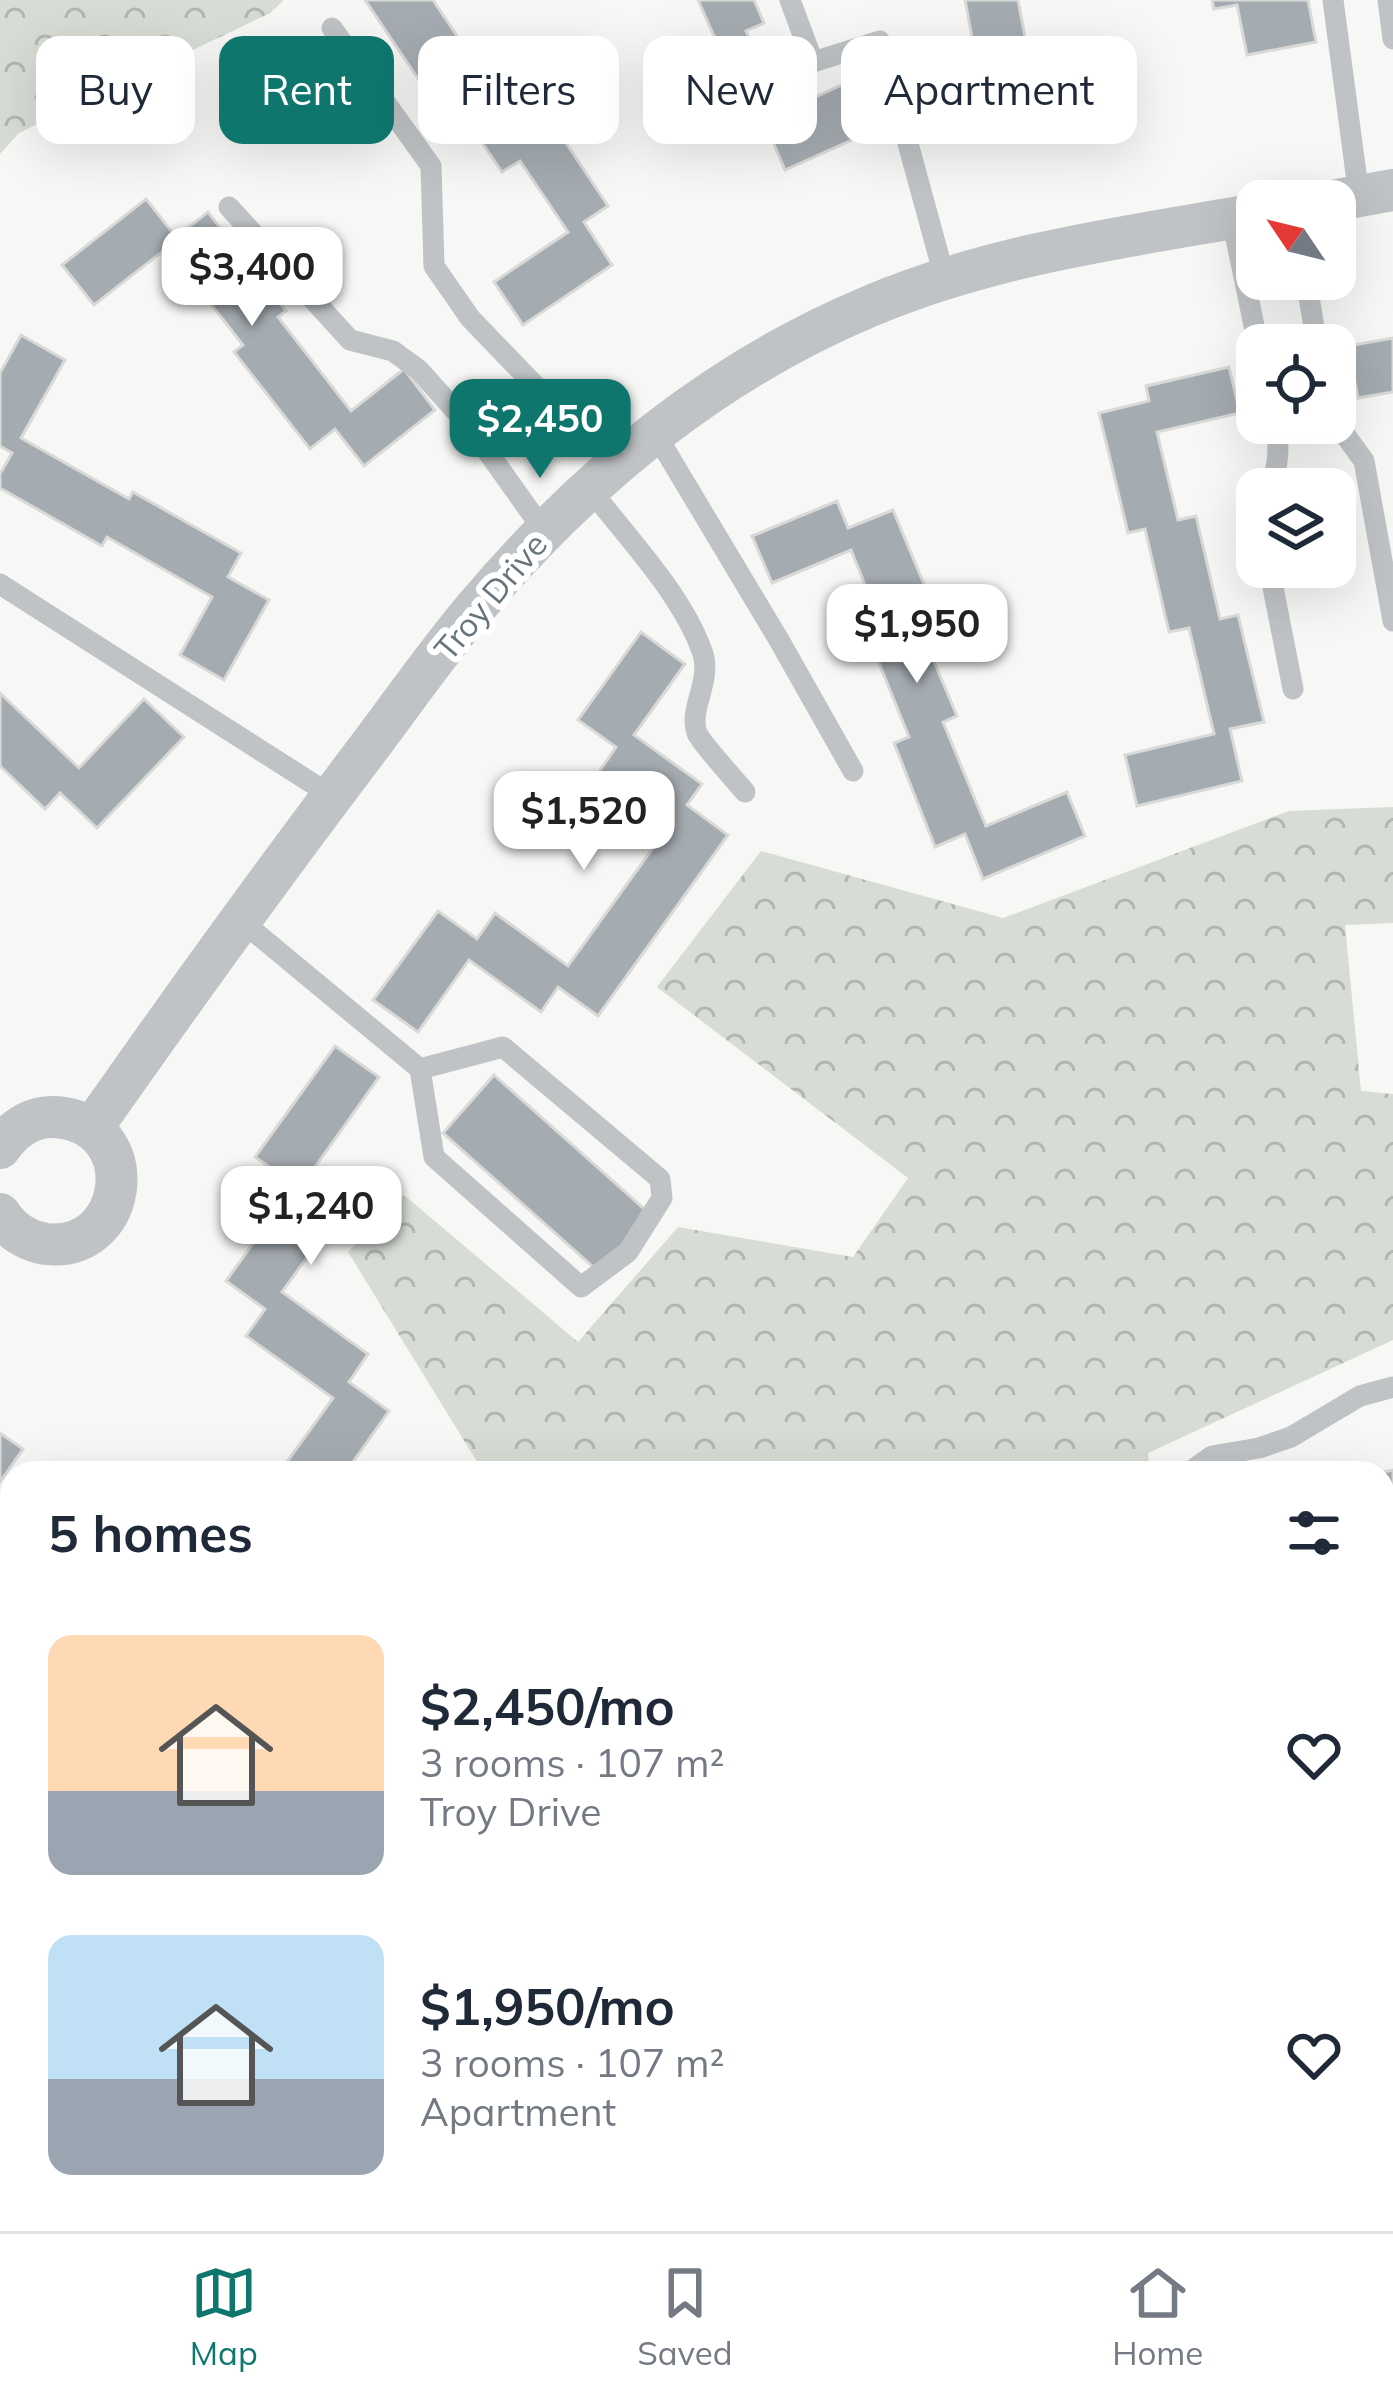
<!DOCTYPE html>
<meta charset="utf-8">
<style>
:root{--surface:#fff;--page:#f6f6f7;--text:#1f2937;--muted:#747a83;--line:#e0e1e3;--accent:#0f766e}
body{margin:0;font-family:Mulish,sans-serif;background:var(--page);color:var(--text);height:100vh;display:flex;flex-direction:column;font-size:45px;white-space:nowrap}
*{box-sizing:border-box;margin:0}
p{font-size:39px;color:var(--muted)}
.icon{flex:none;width:66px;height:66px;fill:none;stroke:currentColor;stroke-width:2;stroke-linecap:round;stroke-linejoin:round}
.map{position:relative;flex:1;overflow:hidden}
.sheet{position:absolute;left:0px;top:1461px;width:1395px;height:771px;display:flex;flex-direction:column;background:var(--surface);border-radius:36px 36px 0 0;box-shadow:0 12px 48px #0002}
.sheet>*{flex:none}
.top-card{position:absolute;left:36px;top:36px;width:1323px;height:108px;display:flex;gap:24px}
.needle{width:78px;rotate:305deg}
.controls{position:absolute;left:1236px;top:180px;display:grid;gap:24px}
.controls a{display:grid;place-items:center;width:120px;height:120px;border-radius:24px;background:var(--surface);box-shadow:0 12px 48px #0002;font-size:60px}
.price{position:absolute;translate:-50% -102px;padding:0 27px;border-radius:24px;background:#fff;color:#222;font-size:39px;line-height:78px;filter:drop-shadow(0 3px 6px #0008)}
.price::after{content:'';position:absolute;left:50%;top:72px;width:36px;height:27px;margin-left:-18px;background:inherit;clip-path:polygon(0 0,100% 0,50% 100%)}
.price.current{background:var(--accent);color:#fff}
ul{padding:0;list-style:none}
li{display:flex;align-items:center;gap:36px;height:300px;padding:0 48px}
li span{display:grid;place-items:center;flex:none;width:336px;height:240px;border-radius:24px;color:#555}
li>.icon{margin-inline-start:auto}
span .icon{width:144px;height:144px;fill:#fffc;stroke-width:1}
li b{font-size:51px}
h2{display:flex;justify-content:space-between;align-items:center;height:144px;padding:0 48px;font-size:51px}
.pill{padding:0 42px;border-radius:24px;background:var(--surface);box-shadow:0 12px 48px #0002;font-size:42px;line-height:108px}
.pill.current{background:var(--accent);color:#fff}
.tab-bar{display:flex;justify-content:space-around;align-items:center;height:168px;border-top:3px solid var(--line);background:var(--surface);font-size:33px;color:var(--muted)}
.tab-bar a{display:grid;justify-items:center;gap:6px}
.tab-bar .current{color:var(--accent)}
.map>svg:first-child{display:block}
</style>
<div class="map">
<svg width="1393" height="2231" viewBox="0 0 1393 2231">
<defs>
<pattern id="forest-crowns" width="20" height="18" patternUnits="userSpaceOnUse" patternTransform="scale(3)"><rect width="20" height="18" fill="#d7dcd4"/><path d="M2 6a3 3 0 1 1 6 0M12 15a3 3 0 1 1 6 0" fill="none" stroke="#b2b7b1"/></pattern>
</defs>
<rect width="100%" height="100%" fill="#f7f7f5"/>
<g fill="url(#forest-crowns)">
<path d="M0,0h284l-14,13 -251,120 -19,21z"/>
<path d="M1393,807v116l-48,2 16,166 32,3v246l-245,113 2,20h-666l-136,-221 56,-57 174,147 100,-115 175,30 55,-79 -251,-191 104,-136 242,67 286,-107z"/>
<path d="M0,1824l12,14v382h534l17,11h-563z"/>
</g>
<g fill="#a5acb1" stroke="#d9d9d7" stroke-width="3">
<path d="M365,0h68l32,48 14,-9 69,103 12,-8 48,72 -24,16 28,43 -89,60 -29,-43 74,-50 -48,-71 -18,11 -69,-102 -14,10z"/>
<path d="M698,0h56l10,23 -18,8 37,81 80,-37 22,50 -100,45 -19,-44 -25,11 -39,-85 16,-7z"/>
<path d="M965,0h53l8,42 -23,4 9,50 -71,13 -9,-54 42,-7z"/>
<path d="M1212,0h96l8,42 -69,13 -10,-50 -23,4z"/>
<path d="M146,199l30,38 32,-25 78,99 -8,6 73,94 53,-42 31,41 -71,56 -29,-37 -25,20 -76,-97 9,-7 -76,-97 -73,57 -32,-40z"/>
<path d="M21,335l44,25 -44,78 108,61 4,-7 108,61 -13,24 41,23 -45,80 -44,-25 32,-58 -105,-60 -5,9 -102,-58v-14l12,-21 -12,-7v-73z"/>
<path d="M1393,338v54l-35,6 -10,-52z"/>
<path d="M1229,367l11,46 -83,19 21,88 18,-4 24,103 18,-4 26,107 -34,7 12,52 -105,25 -12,-51 89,-21 -25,-106 -20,4 -24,-103 -17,4 -29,-120 50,-12 -3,-15z"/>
<path d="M837,501l11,27 45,-18 43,103 -19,8 40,95 -14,6 43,104 81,-34 18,44 -102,43 -18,-45 -30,13 -41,-104 15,-6 -41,-101 15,-6 -32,-80 -79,33 -20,-47z"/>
<path d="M641,632l44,32 -51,71 68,49 -15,21 41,30 -130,181 -40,-29 -17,25 -72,-52 -51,72 -45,-32 65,-89 39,28 18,-26 73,53 103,-143 -72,-51 17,-25 -38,-27z"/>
<path d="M0,693l79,75 65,-69 40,38 -87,91 -37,-35 -15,16 -45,-43z"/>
<path d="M335,1046l44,31 -66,93 38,27 -69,95 86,62 -19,28 40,29 -44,62h-60l-4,-3 52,-72 -87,-62 19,-27 -39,-28 69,-96 -40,-28z"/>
<path d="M494,1075l158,141 -51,58 -158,-141z"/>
<path d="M0,1433l23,16 -23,33z"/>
<path d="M1393,1470v154l-10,-54v-97h-4z"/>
<path d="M0,1542l12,8v67l-12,-9z"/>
<path d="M0,1703l12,9v62l-12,-9z"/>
<path d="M1383,1924l10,2v37l-10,64z"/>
</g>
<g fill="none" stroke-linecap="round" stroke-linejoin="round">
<g stroke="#bfc3c6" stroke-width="21">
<path d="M790,0l23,62 67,-21 65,238"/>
<path d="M1333,0l26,196"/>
<path d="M1388,0l5,39"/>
<path d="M332,28l99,138 3,100 36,52 78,81 68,63"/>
<path d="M229,207l121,133 43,11 26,19 51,57 74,104"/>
<path d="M1232,219l26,126"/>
<path d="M1306,279l11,66"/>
<path d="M1335,421l29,40 29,160"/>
<path d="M655,433l124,207 74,131"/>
<path d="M589,488c38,49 92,105 113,163 11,30 -14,57 -5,82 4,10 39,48 48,59"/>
<path d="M1269,489c10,-23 11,-42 6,-66"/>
<path d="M1269,567l24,122"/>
<path d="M0,584l332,212"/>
<path d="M239,919l181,150 14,88 147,130 47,-35 34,-54 -2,-19 -157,-132 -83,22"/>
<path d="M1188,1473l24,-17 47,-8 32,-11 69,-41 33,-9"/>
<path d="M0,1648l12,9"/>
<path d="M1383,1800l10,-3"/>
<path d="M271,2220l8,11"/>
<path d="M524,2220l8,11"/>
<path d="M1049,2220l2,11"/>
</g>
<g stroke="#bfc3c6" stroke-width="42">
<path d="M1332,201l61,-11"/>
<path d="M92,1128c85,-121 172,-242 262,-361 40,-52 78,-108 121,-159 108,-128 238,-236 393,-301 124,-53 258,-70 389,-93"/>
<path d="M0,1148c15,-22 37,-35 64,-30 81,14 63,135 -18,126 -19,-3 -36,-14 -46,-30"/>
</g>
</g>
<g text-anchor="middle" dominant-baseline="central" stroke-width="12" stroke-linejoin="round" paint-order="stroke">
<g font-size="33" fill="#66747c" stroke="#fff">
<text transform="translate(490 596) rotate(-50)">Troy Drive</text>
</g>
</g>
</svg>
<div class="controls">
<a><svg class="needle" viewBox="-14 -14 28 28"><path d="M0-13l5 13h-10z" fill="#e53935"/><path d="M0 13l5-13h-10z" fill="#747a83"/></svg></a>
<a><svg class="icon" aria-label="locate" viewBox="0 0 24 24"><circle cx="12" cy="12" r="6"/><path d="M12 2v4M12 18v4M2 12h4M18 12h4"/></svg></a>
<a><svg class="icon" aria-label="layers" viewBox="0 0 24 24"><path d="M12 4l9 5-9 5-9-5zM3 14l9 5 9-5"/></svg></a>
</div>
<b class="price" style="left:252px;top:329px">$3,400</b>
<b class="price current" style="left:540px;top:481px">$2,450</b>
<b class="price" style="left:917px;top:686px">$1,950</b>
<b class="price" style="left:584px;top:873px">$1,520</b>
<b class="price" style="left:311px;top:1268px">$1,240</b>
<div class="top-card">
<a class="pill">Buy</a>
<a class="pill current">Rent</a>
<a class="pill">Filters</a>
<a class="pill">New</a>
<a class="pill">Apartment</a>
</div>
<section class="sheet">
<h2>5 homes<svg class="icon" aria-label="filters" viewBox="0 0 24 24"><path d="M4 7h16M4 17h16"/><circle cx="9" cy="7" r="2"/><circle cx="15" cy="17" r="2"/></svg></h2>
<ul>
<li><span style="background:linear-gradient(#ffd9b3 65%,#9aa5b1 0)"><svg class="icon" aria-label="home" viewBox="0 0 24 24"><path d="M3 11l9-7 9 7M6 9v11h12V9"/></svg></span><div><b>$2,450/mo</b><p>3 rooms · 107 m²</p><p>Troy Drive</p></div><svg class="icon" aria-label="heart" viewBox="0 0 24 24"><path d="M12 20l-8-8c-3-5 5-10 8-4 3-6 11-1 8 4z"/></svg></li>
<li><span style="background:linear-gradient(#bfe0f5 60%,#9aa5b1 0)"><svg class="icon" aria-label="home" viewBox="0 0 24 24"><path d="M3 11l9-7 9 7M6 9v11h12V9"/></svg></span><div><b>$1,950/mo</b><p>3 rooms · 107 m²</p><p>Apartment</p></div><svg class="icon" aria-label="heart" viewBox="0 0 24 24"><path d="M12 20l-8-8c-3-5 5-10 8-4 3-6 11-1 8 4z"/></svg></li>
</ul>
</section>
</div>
<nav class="tab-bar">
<a class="current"><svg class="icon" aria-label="map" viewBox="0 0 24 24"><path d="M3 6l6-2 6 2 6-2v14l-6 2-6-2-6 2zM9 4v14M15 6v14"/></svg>Map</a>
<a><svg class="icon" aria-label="saved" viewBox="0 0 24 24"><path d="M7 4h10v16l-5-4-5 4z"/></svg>Saved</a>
<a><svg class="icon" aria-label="home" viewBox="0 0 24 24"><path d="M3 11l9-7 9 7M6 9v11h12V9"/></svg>Home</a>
</nav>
